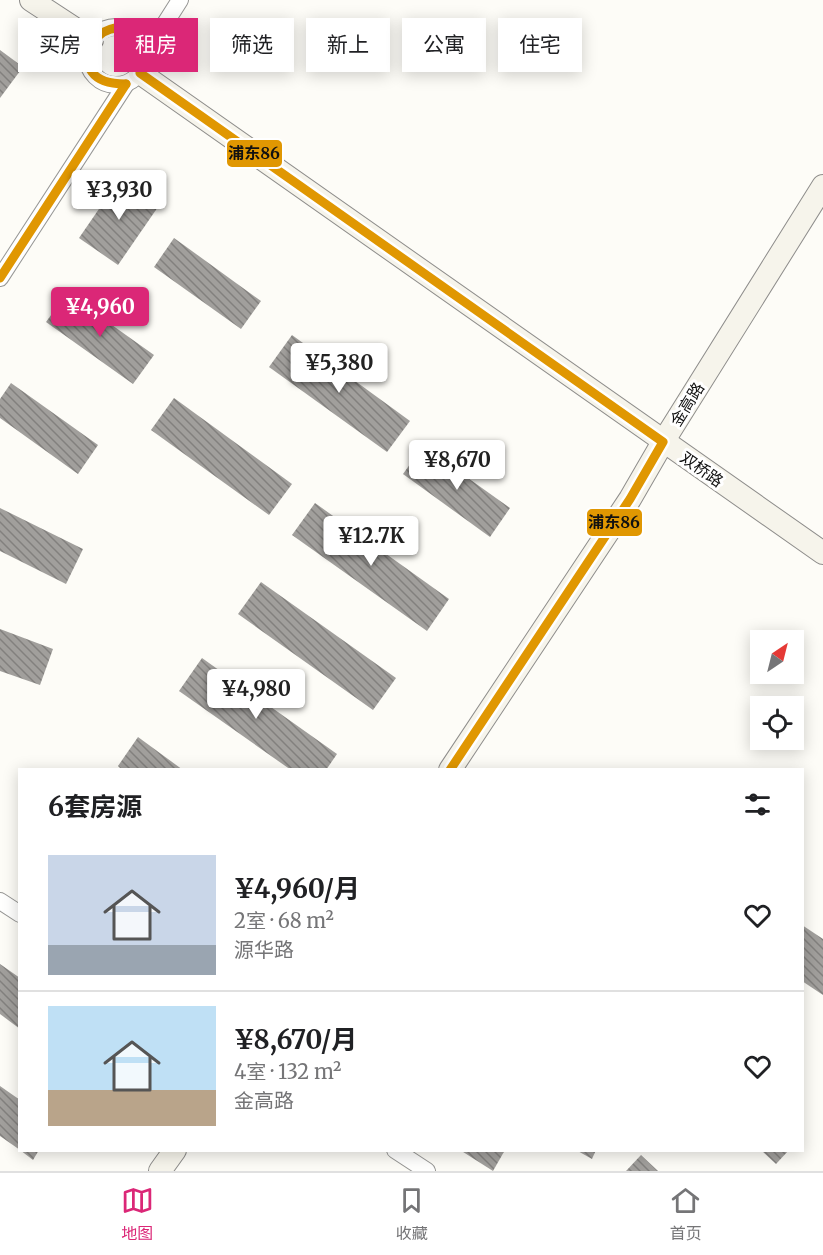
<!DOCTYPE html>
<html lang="zh">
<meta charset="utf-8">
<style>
:root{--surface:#fff;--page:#f2f2f2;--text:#202124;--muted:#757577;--line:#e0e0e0;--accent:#db2777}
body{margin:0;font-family:Merriweather,"Noto Sans SC",serif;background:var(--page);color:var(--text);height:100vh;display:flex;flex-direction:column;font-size:22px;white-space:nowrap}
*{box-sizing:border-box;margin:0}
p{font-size:20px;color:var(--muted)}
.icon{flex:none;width:33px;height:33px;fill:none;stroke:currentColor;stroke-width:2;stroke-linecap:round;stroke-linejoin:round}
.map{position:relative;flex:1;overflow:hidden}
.drawer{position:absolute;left:18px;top:768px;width:786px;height:384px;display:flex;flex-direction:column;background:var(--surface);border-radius:0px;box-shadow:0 3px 15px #0003}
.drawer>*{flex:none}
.top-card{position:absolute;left:18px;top:18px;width:788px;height:54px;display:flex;gap:12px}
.needle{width:39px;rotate:35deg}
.tools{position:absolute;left:750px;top:630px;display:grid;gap:12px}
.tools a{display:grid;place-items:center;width:54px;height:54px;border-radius:0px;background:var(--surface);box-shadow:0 3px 15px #0003;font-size:30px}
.price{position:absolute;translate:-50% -51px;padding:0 14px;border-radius:6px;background:#fff;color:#222;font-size:20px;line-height:39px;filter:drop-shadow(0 2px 3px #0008)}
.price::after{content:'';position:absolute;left:50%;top:36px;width:18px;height:14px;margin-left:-9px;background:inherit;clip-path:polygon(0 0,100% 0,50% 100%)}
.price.active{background:var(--accent);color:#fff}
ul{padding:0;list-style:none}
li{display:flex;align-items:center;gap:18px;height:150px;padding:0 30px}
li+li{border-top:2px solid var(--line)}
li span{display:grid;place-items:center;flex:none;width:168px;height:120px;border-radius:0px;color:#555}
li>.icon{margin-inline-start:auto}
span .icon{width:72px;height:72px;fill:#fffc;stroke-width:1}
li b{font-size:26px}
h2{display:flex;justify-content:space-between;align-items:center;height:72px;padding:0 30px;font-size:26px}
.chip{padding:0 21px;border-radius:0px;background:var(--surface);box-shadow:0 3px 15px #0003;font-size:21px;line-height:54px}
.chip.active{background:var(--accent);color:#fff}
.tabs{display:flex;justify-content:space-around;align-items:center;height:84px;border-top:2px solid var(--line);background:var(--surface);font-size:16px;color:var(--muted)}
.tabs a{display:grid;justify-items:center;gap:3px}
.tabs .active{color:var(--accent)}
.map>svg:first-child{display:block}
</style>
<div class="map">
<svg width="823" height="1171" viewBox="0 0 823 1171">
<defs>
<pattern id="building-back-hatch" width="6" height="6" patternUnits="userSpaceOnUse" patternTransform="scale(1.5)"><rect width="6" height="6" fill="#a19f9c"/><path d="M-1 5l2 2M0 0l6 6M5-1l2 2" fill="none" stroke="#82807e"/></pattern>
</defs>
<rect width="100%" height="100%" fill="#fdfcf7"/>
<g fill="url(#building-back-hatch)">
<path d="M0,50l23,17 -23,31z"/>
<path d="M121,177l39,27 -42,61 -39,-27z"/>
<path d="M174,238l87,63 -20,28 -87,-62z"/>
<path d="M67,293l87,62 -21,29 -87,-62z"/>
<path d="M292,335l118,86 -23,31 -118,-85z"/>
<path d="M11,383l87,62 -20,29 -78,-56v-19z"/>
<path d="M174,398l118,86 -23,31 -118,-85z"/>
<path d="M423,446l87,62 -20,29 -87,-63z"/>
<path d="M315,503l134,96 -22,32 -135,-96z"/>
<path d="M0,508l83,41 -17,35 -66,-33z"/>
<path d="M261,582l135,96 -23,32 -135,-96z"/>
<path d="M0,629l53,20 -13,36 -40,-14z"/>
<path d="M202,658l135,96 -11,16h-35l-112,-79z"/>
<path d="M138,737l45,33h-61l-4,-4z"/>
<path d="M802,925l21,14v56l-21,-14z"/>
<path d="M0,964l20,14v51l-20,-15z"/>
<path d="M0,1086l20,14v50l-20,-14z"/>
<path d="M20,1150h19l-6,10z"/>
<path d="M460,1150h45l-12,21z"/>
<path d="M576,1150h20l-4,9z"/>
<path d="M761,1150h28l-13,14z"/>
<path d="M641,1155l17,16h-32z"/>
</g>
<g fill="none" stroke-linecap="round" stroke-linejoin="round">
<defs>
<g id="street">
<circle cx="116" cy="56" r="29"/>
<path d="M145,55l35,-55"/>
<path d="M0,278l126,-194"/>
<path d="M0,901l20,13"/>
<path d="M395,1150l32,21"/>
</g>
<g id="secondary">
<path d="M31,0l61,40"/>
<path d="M140,73l683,480"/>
<path d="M450,770l180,-271 33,-57 160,-256"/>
<path d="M160,1171l15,-21"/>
</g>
</defs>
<use href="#street" stroke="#979795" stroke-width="18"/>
<use href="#secondary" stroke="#8e8d8b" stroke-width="24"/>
<use href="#street" stroke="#fffffe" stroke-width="16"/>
<use href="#secondary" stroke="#f6f4eb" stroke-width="22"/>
<defs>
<g id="bus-1">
<path d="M126,84c-73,1 -25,-84 12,-46 9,11 7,23 2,35l523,369 -33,57 -180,271"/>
<path d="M0,278l126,-194"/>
</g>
</defs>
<use href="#bus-1" stroke="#fff" stroke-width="14"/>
<use href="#bus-1" stroke="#e09702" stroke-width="9"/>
</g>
<g text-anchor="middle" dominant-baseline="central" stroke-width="6" stroke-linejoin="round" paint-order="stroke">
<g font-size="16" fill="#111" stroke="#fff">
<text transform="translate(687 404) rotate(-58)">金高路</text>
<text transform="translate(702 469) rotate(35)">双桥路</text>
</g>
</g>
<g stroke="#fff" stroke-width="2">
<rect x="226" y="139" width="57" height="29" rx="6" fill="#e09702"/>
<rect x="586" y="508" width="57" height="29" rx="6" fill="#e09702"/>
</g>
<g font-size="16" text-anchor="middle" font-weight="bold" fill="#111">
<text x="254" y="159">浦东86</text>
<text x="614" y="528">浦东86</text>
</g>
</svg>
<div class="tools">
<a><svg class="needle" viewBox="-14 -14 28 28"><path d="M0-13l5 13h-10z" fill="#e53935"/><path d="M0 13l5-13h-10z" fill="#757577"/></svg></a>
<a><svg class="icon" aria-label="locate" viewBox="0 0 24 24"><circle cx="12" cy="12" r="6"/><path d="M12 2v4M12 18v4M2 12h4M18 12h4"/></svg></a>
</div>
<b class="price" style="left:119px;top:221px">¥3,930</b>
<b class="price active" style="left:100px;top:338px">¥4,960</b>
<b class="price" style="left:339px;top:394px">¥5,380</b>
<b class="price" style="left:457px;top:491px">¥8,670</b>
<b class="price" style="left:371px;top:567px">¥12.7K</b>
<b class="price" style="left:256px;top:720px">¥4,980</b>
<div class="top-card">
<a class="chip">买房</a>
<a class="chip active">租房</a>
<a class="chip">筛选</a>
<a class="chip">新上</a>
<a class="chip">公寓</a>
<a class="chip">住宅</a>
</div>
<section class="drawer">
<h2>6套房源<svg class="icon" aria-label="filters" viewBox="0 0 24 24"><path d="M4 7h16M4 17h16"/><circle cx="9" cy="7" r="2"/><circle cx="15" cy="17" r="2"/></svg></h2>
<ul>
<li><span style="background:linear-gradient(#c9d6e8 75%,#9aa5b1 0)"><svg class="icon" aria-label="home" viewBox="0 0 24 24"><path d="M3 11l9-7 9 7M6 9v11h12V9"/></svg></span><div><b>¥4,960/月</b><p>2室 · 68 m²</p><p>源华路</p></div><svg class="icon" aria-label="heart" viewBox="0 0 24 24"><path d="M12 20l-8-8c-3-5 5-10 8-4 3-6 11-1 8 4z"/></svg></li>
<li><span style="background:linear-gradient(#bfe0f5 70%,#b9a48a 0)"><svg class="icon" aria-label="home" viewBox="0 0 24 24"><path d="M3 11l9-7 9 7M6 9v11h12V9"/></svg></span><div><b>¥8,670/月</b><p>4室 · 132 m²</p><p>金高路</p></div><svg class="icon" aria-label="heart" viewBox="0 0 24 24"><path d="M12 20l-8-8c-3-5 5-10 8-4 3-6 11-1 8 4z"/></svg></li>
</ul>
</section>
</div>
<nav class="tabs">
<a class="active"><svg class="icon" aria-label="map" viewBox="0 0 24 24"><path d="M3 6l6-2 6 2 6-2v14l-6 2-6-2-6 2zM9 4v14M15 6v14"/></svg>地图</a>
<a><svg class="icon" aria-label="saved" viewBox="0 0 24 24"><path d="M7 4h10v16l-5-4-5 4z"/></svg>收藏</a>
<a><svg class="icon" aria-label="home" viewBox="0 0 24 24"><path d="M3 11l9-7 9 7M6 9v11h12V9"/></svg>首页</a>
</nav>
